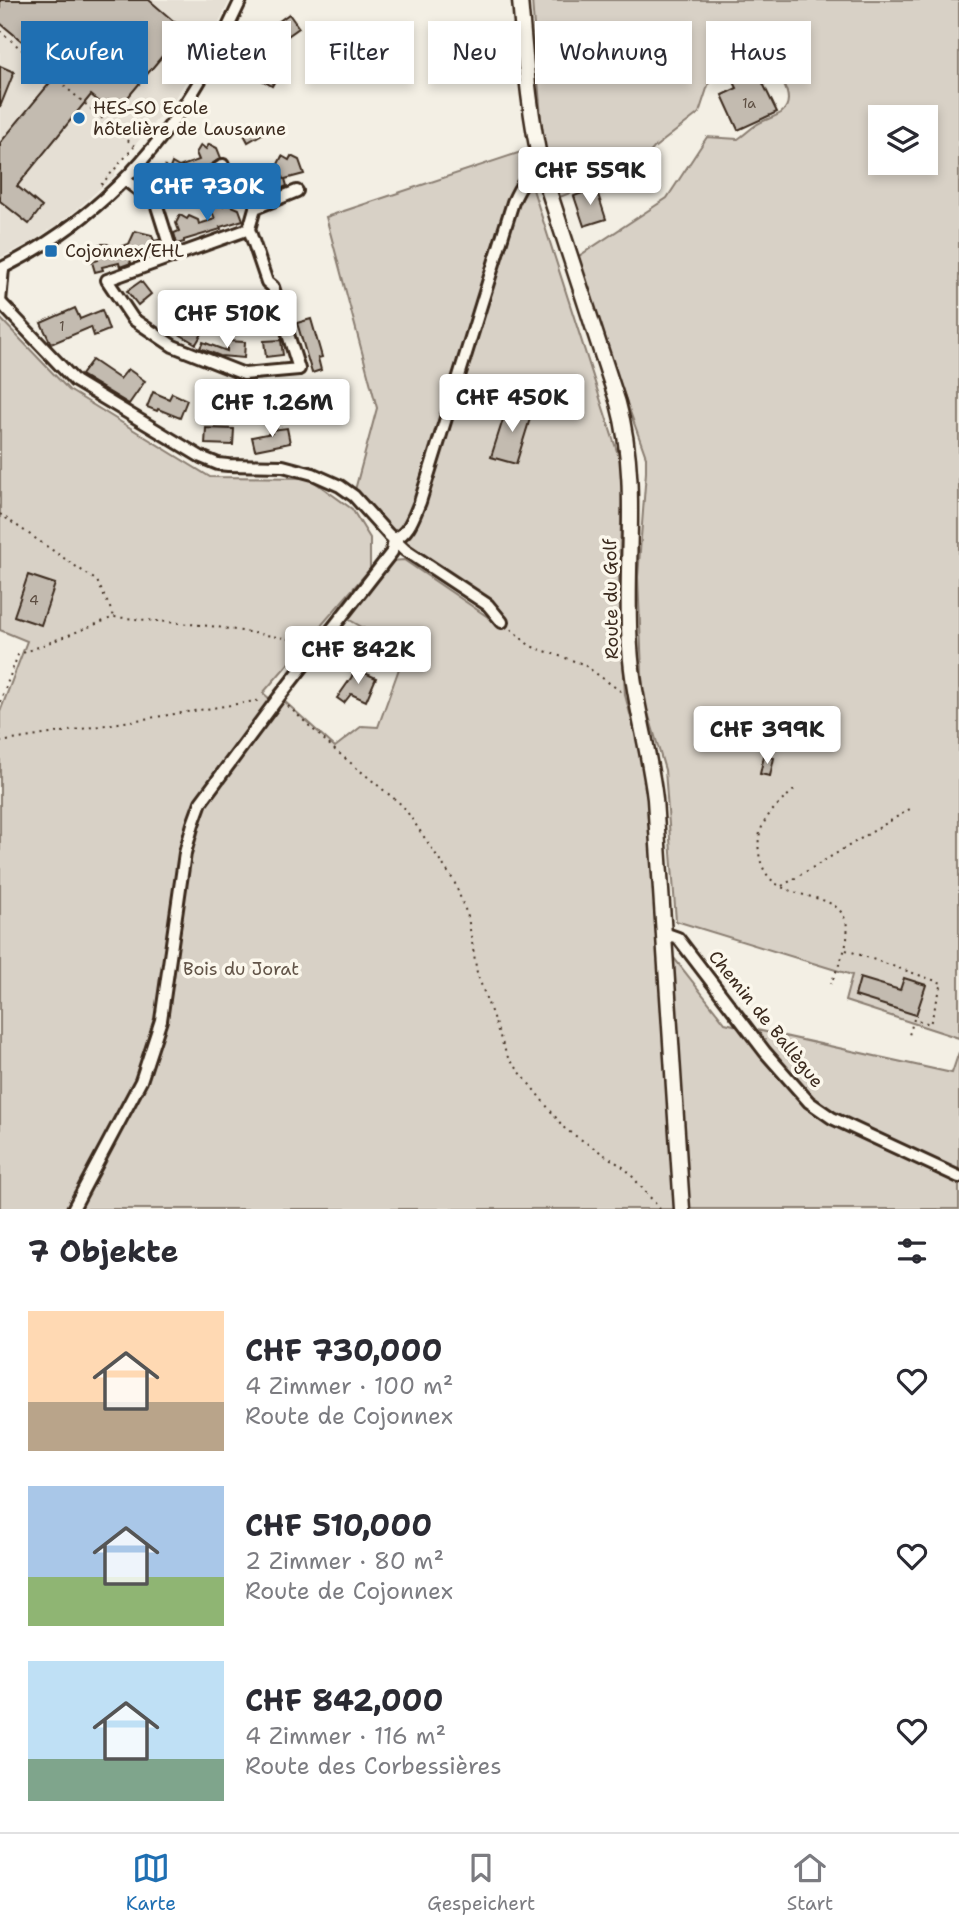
<!DOCTYPE html>
<html lang="de">
<meta charset="utf-8">
<style>
:root{--surface:#fff;--page:#f2f2f3;--text:#2b2b33;--muted:#7c7c81;--line:#e1e1e2;--accent:#1f6fb2}
body{margin:0;font-family:"Shantell Sans",sans-serif;background:var(--page);color:var(--text);height:100vh;display:flex;flex-direction:column;font-size:26px;white-space:nowrap}
*{box-sizing:border-box;margin:0}
p{font-size:23px;color:var(--muted)}
.icon{flex:none;width:38px;height:38px;fill:none;stroke:currentColor;stroke-width:2;stroke-linecap:round;stroke-linejoin:round}
.map{position:relative;height:1209px;overflow:hidden}
.sheet{display:flex;flex-direction:column;background:var(--surface);flex:1}
.sheet>*{flex:none}
.top-card{position:absolute;left:21px;top:21px;width:917px;height:63px;display:flex;gap:14px}
.tools{position:absolute;left:868px;top:105px;display:grid;gap:14px}
.tools a{display:grid;place-items:center;width:70px;height:70px;border-radius:0px;background:var(--surface);box-shadow:0 4px 10px #0003;font-size:35px}
.price{position:absolute;translate:-50% -60px;padding:0 16px;border-radius:7px;background:#fff;color:#222;font-size:23px;line-height:46px;filter:drop-shadow(0 2px 4px #0008)}
.price::after{content:'';position:absolute;left:50%;top:42px;width:21px;height:16px;margin-left:-10px;background:inherit;clip-path:polygon(0 0,100% 0,50% 100%)}
.price.selected{background:var(--accent);color:#fff}
ul{padding:0;list-style:none}
li{display:flex;align-items:center;gap:21px;height:175px;padding:0 28px}
li span{display:grid;place-items:center;flex:none;width:196px;height:140px;border-radius:0px;color:#555}
li>.icon{margin-inline-start:auto}
span .icon{width:84px;height:84px;fill:#fffc;stroke-width:1}
li b{font-size:30px}
h2{display:flex;justify-content:space-between;align-items:center;height:84px;padding:0 28px;font-size:30px}
.tag{padding:0 24px;border-radius:0px;background:var(--surface);box-shadow:0 4px 10px #0003;font-size:24px;line-height:63px}
.tag.selected{background:var(--accent);color:#fff}
.dock{display:flex;justify-content:space-around;align-items:center;height:98px;border-top:2px solid var(--line);background:var(--surface);font-size:19px;color:var(--muted)}
.dock a{display:grid;justify-items:center;gap:4px}
.dock .selected{color:var(--accent)}
.map>svg:first-child{display:block}
</style>
<div class="map">
<svg width="959" height="1209" viewBox="0 0 959 1209">
<rect width="100%" height="100%" fill="#f3efe4"/>
<filter id="ink" filterUnits="userSpaceOnUse"><feTurbulence type="fractalNoise" baseFrequency=".0143" numOctaves="2"/><feDisplacementMap in="SourceGraphic" scale="14" xChannelSelector="R" yChannelSelector="G"/><feConvolveMatrix kernelMatrix="1 2 1 2 8 2 1 2 1" color-interpolation-filters="sRGB"/></filter>
<g filter="url(#ink)">
<path fill="#e5dfd4" d="M0,0h230l-26,53 -29,45 -56,66 -5,12 -40,36 -40,29 -34,17z"/>
<g fill="#d8d1c6" stroke="#8a7e72" stroke-width="2" fill-rule="evenodd">
<path d="M532,0h427v1038l-114,-37 7,-26 -176,-54 -11,-151 -22,-74 -5,-119 8,-105v-15l-70,-199 91,-60 40,-61 31,2c6,-4 12,-10 18,-14 7,-5 17,-7 25,-12 22,-17 -14,-51 -25,-65l-12,-1 -19,6 -9,8 -17,52 -45,35 -35,41 -17,-9 -42,17 -17,-52zM880,117h46v46h-46z"/>
<path d="M521,152l102,318 -4,107 6,118 21,78 14,167 65,83 227,50 7,-21v157h-959v-497l27,-71 -27,-11v-312l69,72 141,87 99,1 43,31 18,29v31l-107,124 15,13 5,-6 52,47 27,-21 16,1 27,-75 -57,-33 43,-58 13,-1 84,57 6,-13 -96,-68 -43,-46 22,-82 -51,-191z"/>
</g>
<g fill="#c3bbb0" stroke="#3b2a1e" stroke-width="2">
<path d="M0,0h149l35,30 -70,84 -23,-19 -74,91 25,21 -13,17 -29,-23v-58l59,-71 -59,-49z"/>
<path d="M289,14l10,14 -24,17 -8,-12 5,-4 -1,-2z"/>
<path d="M238,45l12,6 -9,18 -12,-6z"/>
<path d="M270,61l12,7 -10,18 -12,-7z"/>
<path d="M0,66l14,6 -14,35z"/>
<path d="M756,69l21,43 -39,18 -16,-35 15,-7 -4,-8z"/>
<path d="M248,122l2,3 5,-3 7,12 -14,8 -8,-15z"/>
<path d="M209,144l8,4 4,10 -20,13 -14,4 2,4 -29,10 -3,-6 8,-16 4,4 3,-8 7,4 20,-7 -3,-7 5,-8 5,4z"/>
<path d="M282,156l7,4 2,-4 8,4 5,14 -19,5 2,7 -42,18 -4,-12 2,-1 6,-12 20,5 14,-5 -5,-15z"/>
<path d="M596,188l10,31 -22,7 -10,-30z"/>
<path d="M216,203l7,3 2,-3 14,6 4,11 -23,7 1,2 -37,11v2l-7,2 -3,-11 5,-2 -3,-8 4,-8 7,4 2,-3 9,4 1,4 16,-5 -3,-8z"/>
<path d="M135,231l17,4 2,6 5,-1 4,12 -6,2 -12,-3 -16,4 2,8 -11,4 -1,-4 -17,4 1,3 -8,2 -3,-10 6,-2 -3,-9 4,-7h8l9,4 13,-4z"/>
<path d="M141,281l10,13 -13,11 -11,-14z"/>
<path d="M75,308l5,11 22,-9 7,20 -15,6 -3,-9 -40,17 -10,-21z"/>
<path d="M170,312l33,20 -7,12 -34,-20z"/>
<path d="M311,319l11,38 -4,1 3,12 -9,3 -15,-50z"/>
<path d="M281,340l2,15 -17,2 -2,-16z"/>
<path d="M227,341l18,1 -1,16 -24,-2 -20,-8 3,-6 24,9z"/>
<path d="M92,360l28,19 8,-10 17,12 -16,23 -48,-29z"/>
<path d="M153,392l16,7 3,-6 15,7 -7,18 -22,-9 -1,2 -10,-4z"/>
<path d="M508,404l24,8 -16,52 -25,-7z"/>
<path d="M206,428l28,1 -1,16 -28,-1z"/>
<path d="M287,428l3,15 -35,7 -3,-13 20,-4 -1,-3z"/>
<path d="M28,575l27,9 -14,41 -27,-9z"/>
<path d="M356,669l20,9 -10,23 -15,-7 -7,9 -7,-5 14,-20z"/>
<path d="M764,756l10,2 -4,18 -10,-2z"/>
<path d="M860,978l40,12 4,-12 22,7 -10,30 -61,-19z"/>
</g>
<g fill="none" stroke-linecap="round" stroke-linejoin="round">
<defs>
<g id="minor">
<path d="M125,180l31,23 17,54"/>
<path d="M152,200l41,-14 30,-21"/>
<path d="M249,229l18,53 6,5 26,82 -55,5 -71,-28 -40,-27 -26,-39 142,-51 6,-21 42,-17"/>
<path d="M0,269c90,-44 155,-111 205,-197 14,-23 24,-48 36,-72"/>
<path d="M0,302l75,79 126,76 17,7 10,1 55,1 30,8 27,12 14,10 34,38 17,16 83,55 14,17"/>
<path d="M0,302l3,-34"/>
<path d="M394,539c15,-5 20,-23 26,-37l93,-300c7,-16 13,-26 29,-32"/>
<path d="M664,933l14,5 87,114 44,50 23,16 127,59"/>
<path d="M73,1209l68,-128 20,-61 24,-167 8,-29 8,-22 78,-105 113,-145 2,-13"/>
</g>
<path id="major" d="M520,0c5,57 9,114 22,170l76,233c22,80 6,162 12,244 3,52 19,101 25,152l27,410"/>
</defs>
<use href="#minor" stroke="#3b2a1e" stroke-width="16"/>
<use href="#major" stroke="#3b2a1e" stroke-width="19"/>
<g stroke="#3b2a1e" stroke-width="2" stroke-dasharray="2 5" stroke-linecap="butt">
<path d="M0,31l138,118"/>
<path d="M101,185l33,-38"/>
<path d="M0,514l97,67 17,35"/>
<path d="M511,629l19,17 53,18 40,29"/>
<path d="M0,702l18,-47 96,-38 97,9 97,16"/>
<path d="M288,706l47,44 68,56 51,75 14,36 9,56 30,83 58,73 61,40 34,40"/>
<path d="M0,734l1,8"/>
<path d="M0,742l262,-42"/>
<path d="M794,790c-20,18 -39,33 -35,63 8,57 76,30 87,69 6,20 -8,43 -15,62"/>
<path d="M782,886l128,-77"/>
<path d="M846,950l96,33 -12,41 -16,-5 -5,16"/>
</g>
<use href="#minor" stroke="#fbf7ec" stroke-width="10"/>
<use href="#major" stroke="#fbf7ec" stroke-width="14"/>
</g>
</g>
<g fill="#1f6fb2" stroke="#fbf7ec" stroke-width="2.5">
<circle cx="79" cy="118" r="7"/>
<rect x="44" y="244" width="14" height="14" rx="3.5"/>
</g>
<g text-anchor="middle" dominant-baseline="central" stroke-width="7" stroke-linejoin="round" paint-order="stroke">
<g font-size="14" fill="#5d4e42">
<text x="749" y="103">1a</text>
<text x="62" y="326">1</text>
<text x="34" y="600">4</text>
</g>
<g font-size="18" fill="#3b2a1e" stroke="#fbf7ec" text-anchor="start">
<text x="93" y="108">HES-SO Ecole<tspan x="93" dy="21">hôtelière de Lausanne</tspan></text>
<text x="65" y="251">Cojonnex/EHL</text>
</g>
<g font-size="18" fill="#3b2a1e" stroke="#fbf7ec">
<text transform="translate(611 599) rotate(-91)">Route du Golf</text>
<text transform="translate(766 1019) rotate(51)">Chemin de Ballègue</text>
</g>
<g font-size="18" fill="#625448" stroke="#fbf7ec">
<text x="241" y="969">Bois du Jorat</text>
</g>
</g>
</svg>
<div class="tools">
<a><svg class="icon" aria-label="layers" viewBox="0 0 24 24"><path d="M12 4l9 5-9 5-9-5zM3 14l9 5 9-5"/></svg></a>
</div>
<b class="price" style="left:590px;top:207px">CHF 559K</b>
<b class="price selected" style="left:207px;top:223px">CHF 730K</b>
<b class="price" style="left:227px;top:350px">CHF 510K</b>
<b class="price" style="left:512px;top:434px">CHF 450K</b>
<b class="price" style="left:272px;top:439px">CHF 1.26M</b>
<b class="price" style="left:358px;top:686px">CHF 842K</b>
<b class="price" style="left:767px;top:766px">CHF 399K</b>
<div class="top-card">
<a class="tag selected">Kaufen</a>
<a class="tag">Mieten</a>
<a class="tag">Filter</a>
<a class="tag">Neu</a>
<a class="tag">Wohnung</a>
<a class="tag">Haus</a>
</div>
</div>
<section class="sheet">
<h2>7 Objekte<svg class="icon" aria-label="filters" viewBox="0 0 24 24"><path d="M4 7h16M4 17h16"/><circle cx="9" cy="7" r="2"/><circle cx="15" cy="17" r="2"/></svg></h2>
<ul>
<li><span style="background:linear-gradient(#ffd9b3 65%,#b9a48a 0)"><svg class="icon" aria-label="home" viewBox="0 0 24 24"><path d="M3 11l9-7 9 7M6 9v11h12V9"/></svg></span><div><b>CHF 730,000</b><p>4 Zimmer · 100 m²</p><p>Route de Cojonnex</p></div><svg class="icon" aria-label="heart" viewBox="0 0 24 24"><path d="M12 20l-8-8c-3-5 5-10 8-4 3-6 11-1 8 4z"/></svg></li>
<li><span style="background:linear-gradient(#a9c7e8 65%,#8fb573 0)"><svg class="icon" aria-label="home" viewBox="0 0 24 24"><path d="M3 11l9-7 9 7M6 9v11h12V9"/></svg></span><div><b>CHF 510,000</b><p>2 Zimmer · 80 m²</p><p>Route de Cojonnex</p></div><svg class="icon" aria-label="heart" viewBox="0 0 24 24"><path d="M12 20l-8-8c-3-5 5-10 8-4 3-6 11-1 8 4z"/></svg></li>
<li><span style="background:linear-gradient(#bfe0f5 70%,#7fa58c 0)"><svg class="icon" aria-label="home" viewBox="0 0 24 24"><path d="M3 11l9-7 9 7M6 9v11h12V9"/></svg></span><div><b>CHF 842,000</b><p>4 Zimmer · 116 m²</p><p>Route des Corbessières</p></div><svg class="icon" aria-label="heart" viewBox="0 0 24 24"><path d="M12 20l-8-8c-3-5 5-10 8-4 3-6 11-1 8 4z"/></svg></li>
</ul>
</section>
<nav class="dock">
<a class="selected"><svg class="icon" aria-label="map" viewBox="0 0 24 24"><path d="M3 6l6-2 6 2 6-2v14l-6 2-6-2-6 2zM9 4v14M15 6v14"/></svg>Karte</a>
<a><svg class="icon" aria-label="saved" viewBox="0 0 24 24"><path d="M7 4h10v16l-5-4-5 4z"/></svg>Gespeichert</a>
<a><svg class="icon" aria-label="home" viewBox="0 0 24 24"><path d="M3 11l9-7 9 7M6 9v11h12V9"/></svg>Start</a>
</nav>
